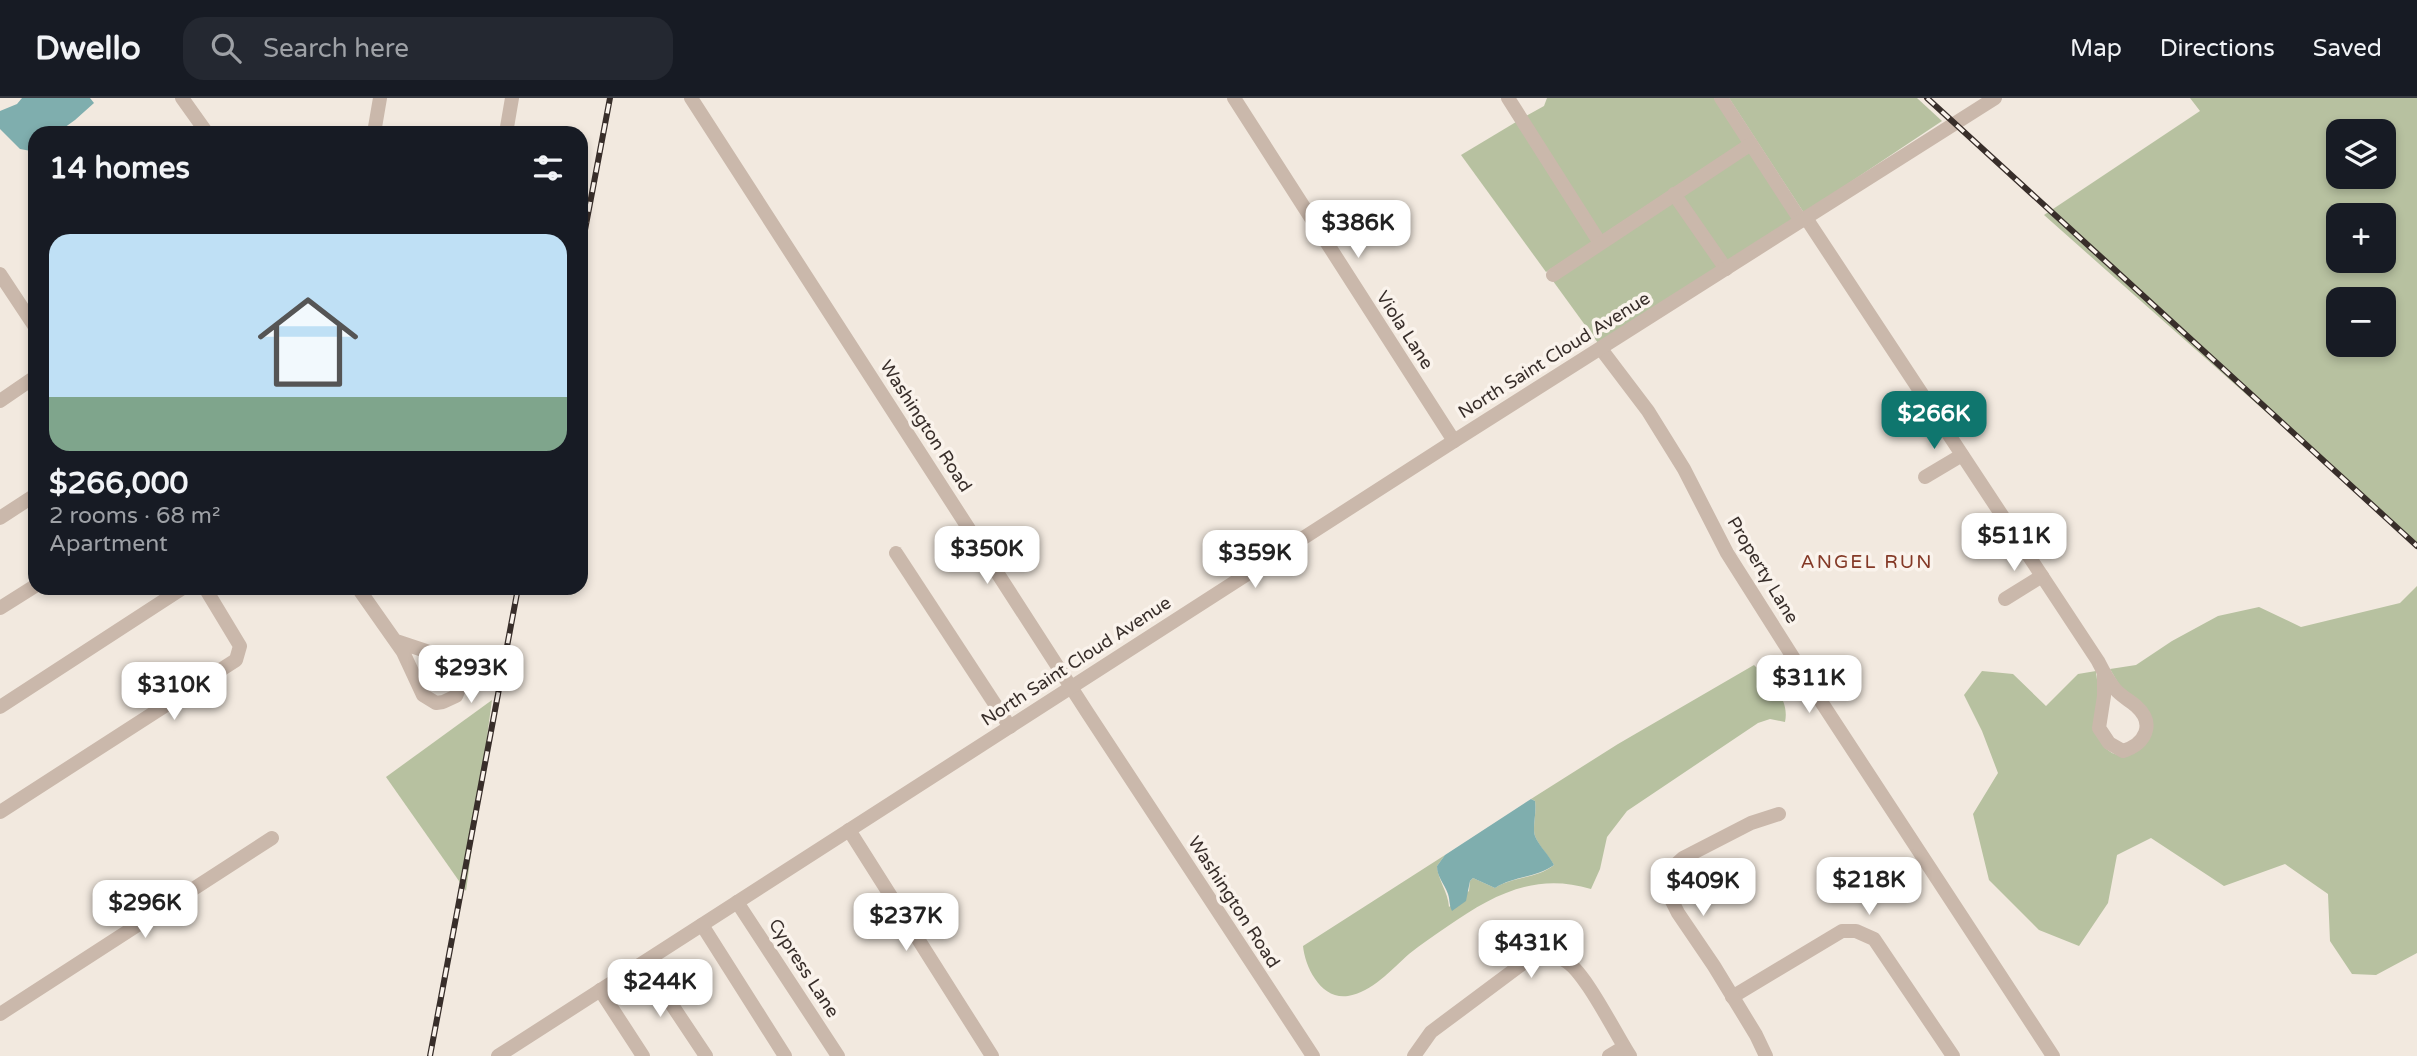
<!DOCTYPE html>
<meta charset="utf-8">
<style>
:root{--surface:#171b24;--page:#242831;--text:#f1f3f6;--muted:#9ea1a6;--line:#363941;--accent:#0f766e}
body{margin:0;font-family:"Varela Round",sans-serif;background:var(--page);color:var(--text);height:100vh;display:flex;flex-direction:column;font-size:26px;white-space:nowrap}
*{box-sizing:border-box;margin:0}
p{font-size:23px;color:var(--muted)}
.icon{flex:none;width:38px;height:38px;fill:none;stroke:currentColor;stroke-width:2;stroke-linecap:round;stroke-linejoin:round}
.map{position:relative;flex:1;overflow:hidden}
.side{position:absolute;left:28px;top:28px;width:560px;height:469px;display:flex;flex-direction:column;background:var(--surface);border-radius:21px;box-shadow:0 4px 10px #0003}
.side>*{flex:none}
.controls{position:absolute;left:2326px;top:21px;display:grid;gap:14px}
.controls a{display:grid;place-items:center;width:70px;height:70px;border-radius:14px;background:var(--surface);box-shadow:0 4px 10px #0003;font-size:35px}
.price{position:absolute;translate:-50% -60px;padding:0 16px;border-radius:14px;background:#fff;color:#222;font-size:23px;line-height:46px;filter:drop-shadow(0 2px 4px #0008)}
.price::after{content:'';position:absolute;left:50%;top:42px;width:21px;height:16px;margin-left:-10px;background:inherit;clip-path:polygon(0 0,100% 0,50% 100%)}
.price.current{background:var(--accent);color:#fff}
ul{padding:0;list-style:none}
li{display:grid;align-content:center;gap:14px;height:371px;padding:0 21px}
li span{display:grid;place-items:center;height:217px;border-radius:21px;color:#555}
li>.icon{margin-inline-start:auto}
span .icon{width:126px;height:126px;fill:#fffc;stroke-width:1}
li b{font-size:30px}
h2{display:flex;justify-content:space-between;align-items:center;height:84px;padding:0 21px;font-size:30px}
header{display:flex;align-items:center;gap:42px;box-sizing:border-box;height:98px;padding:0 35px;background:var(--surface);border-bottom:2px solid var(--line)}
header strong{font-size:33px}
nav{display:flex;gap:38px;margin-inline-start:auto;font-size:24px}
.search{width:490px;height:63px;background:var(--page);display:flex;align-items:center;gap:18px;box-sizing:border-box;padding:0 24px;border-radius:21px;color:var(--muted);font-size:26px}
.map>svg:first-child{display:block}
</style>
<header>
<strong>Dwello</strong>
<div class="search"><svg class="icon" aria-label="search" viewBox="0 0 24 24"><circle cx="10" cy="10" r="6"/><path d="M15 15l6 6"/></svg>Search here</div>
<nav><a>Map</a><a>Directions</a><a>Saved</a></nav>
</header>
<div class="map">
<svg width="2417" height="958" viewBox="0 0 2417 958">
<rect width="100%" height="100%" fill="#f2e9df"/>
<g fill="#b7c1a0" fill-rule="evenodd">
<path d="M1547,0h167l29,44 -141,93 -76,-119 18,-10z"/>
<path d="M1729,0h188l25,23 -138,92z"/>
<path d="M2190,0h227v448l-373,-331 156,-104zM2338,33h46v46h-46zM2338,117h46v46h-46zM2384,201v46h-46v-46z"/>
<path d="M1516,24l76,120 -46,30 -85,-117z"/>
<path d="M1749,53l45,69 -66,42 -46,-67z"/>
<path d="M1672,104l46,66 -120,75 -45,-62z"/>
<path d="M2417,488v367l-41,22 -24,-1 -22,-33 -2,-47 -43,-30 -61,22 -73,-48 -34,17 -9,48 -29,43 -40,-16 -50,-50 -16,-66 25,-41 -16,-42 -18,-36 18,-24 31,3 33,32 32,-32 18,-3 9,77 7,5 9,3 29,-18 -40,-69 26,-4 36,-24 46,-25 41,-9 42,20 99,-24z"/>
<path d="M1754,567c16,16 36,33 31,57l-15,-3 -12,4 -131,88 -20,26 -7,32 -9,20c-56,-17 -98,6 -143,37 -13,9 -27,18 -39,28 -18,16 -37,38 -61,42 -27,4 -43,-29 -45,-50l142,-91 -8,11c1,15 11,25 12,41l20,-16 1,-10 3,-3 22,10c18,-12 42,-9 59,-23 -6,-10 -15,-19 -19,-29 -3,-9 2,-24 0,-35l-4,-2 87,-55z"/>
<path d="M492,602l-26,191 -80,-114z"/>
</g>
<g fill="#7faeae">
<path d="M22,0h68l4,5 -19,17 -18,13h-22v15l-4,3 -11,-2 -20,-20v-18l17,-7z"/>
<path d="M1531,701l4,2c2,11 -3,26 0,35 4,10 14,19 19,29 -18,13 -41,11 -59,23l-22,-10 -3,3 -4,20 -14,10c-3,-6 -2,-11 -4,-17 -4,-11 -11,-17 -11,-28l8,-11z"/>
</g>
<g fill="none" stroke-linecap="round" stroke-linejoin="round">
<g stroke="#cab8ab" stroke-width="14">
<path d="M182,0l25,35"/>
<path d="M691,0l396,614 226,344"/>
<path d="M1234,0l220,343"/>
<path d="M1508,0l92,145"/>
<path d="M1721,0l80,123"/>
<path d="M374,35l6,-35"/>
<path d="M506,35l6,-35"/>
<path d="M1674,96l52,75"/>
<path d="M1806,120l292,443c5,10 10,20 17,28 6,7 14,11 21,17 20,18 9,38 -13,45l-14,-8 -10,-15 5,-32v-23"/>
<path d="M0,176l35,53"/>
<path d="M1553,177l198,-131"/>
<path d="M1601,251l47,62 36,58 43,84 95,150 231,353"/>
<path d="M0,303l35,-24"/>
<path d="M1925,379l37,-22"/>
<path d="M0,420l35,-23"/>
<path d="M896,455l114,174"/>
<path d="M358,490l45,64 20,43 13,8 7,-1 13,-6 7,-17 -7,-18 -60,-20"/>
<path d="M2005,501l37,-23"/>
<path d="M0,510l35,-22"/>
<path d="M0,609l183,-119"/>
<path d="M0,714l236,-152 4,-14 -35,-58"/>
<path d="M849,732l143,226"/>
<path d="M737,804l101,154"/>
<path d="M702,827l83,131"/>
<path d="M644,865l62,93"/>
<path d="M600,892l43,66"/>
<path d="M1732,899l110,-66h14l18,8 79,117"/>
<path d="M0,916l272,-176"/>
<path d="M498,958l956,-615 541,-343"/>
<path d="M1414,958l17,-24 95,-71c13,-4 26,-7 38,-1 20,9 52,75 66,96"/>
<path d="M1609,958l15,-9"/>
<path d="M1766,958l-10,-21 -42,-69 -36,-53 -8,-16 -1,-11 4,-19 10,-9 68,-35 28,-9"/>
</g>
<defs>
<g id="rail">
<path d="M1927,0l490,448"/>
<path d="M581,153l29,-153"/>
<path d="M430,958l88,-468"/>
</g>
</defs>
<use href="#rail" stroke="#382e2a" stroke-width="6"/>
<use href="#rail" stroke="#faf3ec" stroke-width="3.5" stroke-dasharray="10" stroke-linecap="butt"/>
</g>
<g text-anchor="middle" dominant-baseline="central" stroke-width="7" stroke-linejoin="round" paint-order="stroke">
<g font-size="18" fill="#382e2a" stroke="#faf3ec">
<text transform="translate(1405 232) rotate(57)">Viola Lane</text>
<text transform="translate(1554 257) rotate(-32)">North Saint Cloud Avenue</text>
<text transform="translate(926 328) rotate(57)">Washington Road</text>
<text transform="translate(1763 472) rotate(59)">Property Lane</text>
<text transform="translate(1076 563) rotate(-33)">North Saint Cloud Avenue</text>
<text transform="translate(1234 804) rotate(57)">Washington Road</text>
<text transform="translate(804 870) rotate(57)">Cypress Lane</text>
</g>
<g font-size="19" letter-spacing="2" fill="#843926" stroke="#faf3ec">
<text x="1867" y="464">ANGEL RUN</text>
</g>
</g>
</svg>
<div class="controls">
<a><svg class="icon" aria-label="layers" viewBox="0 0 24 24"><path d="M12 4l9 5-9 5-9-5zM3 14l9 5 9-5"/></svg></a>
<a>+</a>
<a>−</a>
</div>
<b class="price" style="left:1358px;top:162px">$386K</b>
<b class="price current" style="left:1934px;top:353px">$266K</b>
<b class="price" style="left:2014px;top:475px">$511K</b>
<b class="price" style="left:987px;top:488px">$350K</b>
<b class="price" style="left:1255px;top:492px">$359K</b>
<b class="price" style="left:471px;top:607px">$293K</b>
<b class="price" style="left:1809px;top:617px">$311K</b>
<b class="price" style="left:174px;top:624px">$310K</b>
<b class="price" style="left:1869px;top:819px">$218K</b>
<b class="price" style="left:1703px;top:820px">$409K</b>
<b class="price" style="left:145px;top:842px">$296K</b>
<b class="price" style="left:906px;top:855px">$237K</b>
<b class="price" style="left:1531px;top:882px">$431K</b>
<b class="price" style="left:660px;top:921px">$244K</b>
<section class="side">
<h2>14 homes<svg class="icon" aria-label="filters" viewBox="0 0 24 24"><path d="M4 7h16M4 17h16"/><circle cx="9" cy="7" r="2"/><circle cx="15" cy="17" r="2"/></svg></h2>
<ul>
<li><span style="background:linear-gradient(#bfe0f5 75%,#7fa58c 0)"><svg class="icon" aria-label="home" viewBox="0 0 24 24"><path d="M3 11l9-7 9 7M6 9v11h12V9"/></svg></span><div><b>$266,000</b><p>2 rooms · 68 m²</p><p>Apartment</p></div></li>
</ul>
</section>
</div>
